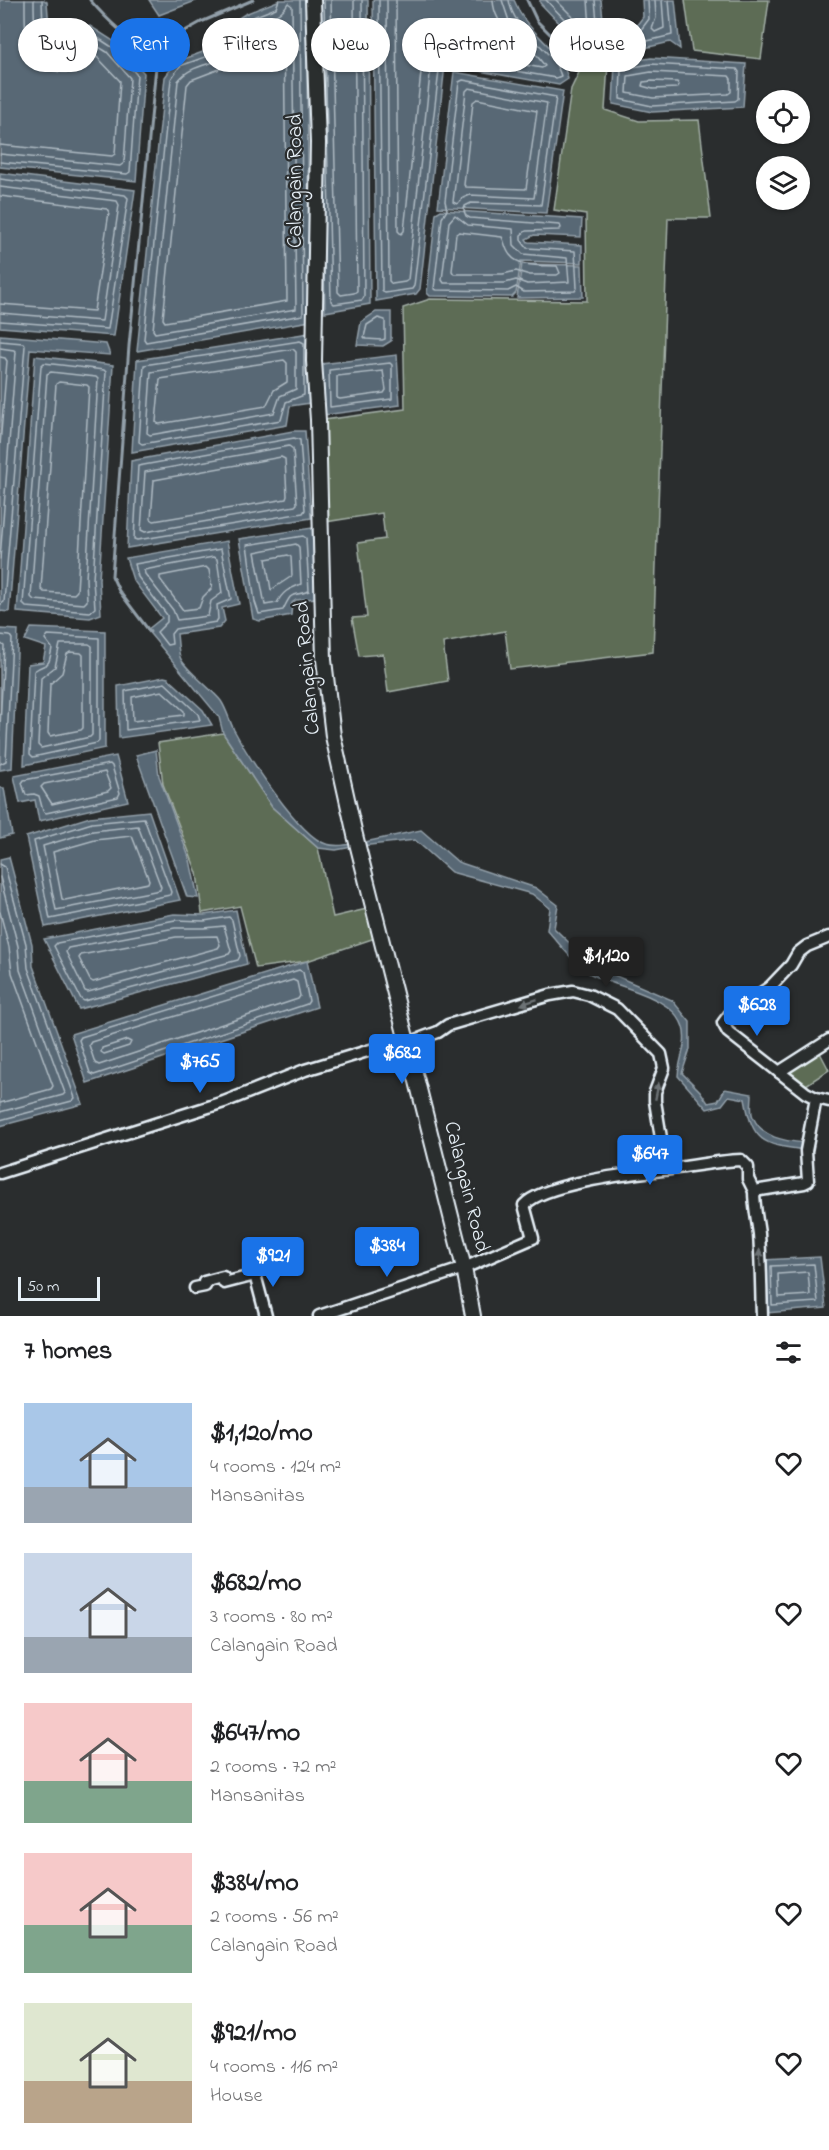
<!DOCTYPE html>
<meta charset="utf-8">
<style>
:root{--surface:#fff;--page:#f2f2f2;--text:#202124;--muted:#757577;--accent:#1a73e8}
body{margin:0;font-family:"Indie Flower",sans-serif;background:var(--page);color:var(--text);height:100vh;display:flex;flex-direction:column;font-size:22px;white-space:nowrap}
*{box-sizing:border-box;margin:0}
p{font-size:20px;color:var(--muted)}
.icon{flex:none;width:33px;height:33px;fill:none;stroke:currentColor;stroke-width:2;stroke-linecap:round;stroke-linejoin:round}
.map{position:relative;height:1316px;overflow:hidden}
.panel{display:flex;flex-direction:column;background:var(--surface);flex:1}
.panel>*{flex:none}
.top-card{position:absolute;left:18px;top:18px;width:794px;height:54px;display:flex;gap:12px}
.buttons{position:absolute;left:756px;top:90px;display:grid;gap:12px}
.buttons a{display:grid;place-items:center;width:54px;height:54px;border-radius:50%;background:var(--surface);box-shadow:0 2px 4px #0004;font-size:30px}
.scale{position:absolute;left:18px;bottom:15px;width:82px;box-sizing:border-box;padding-left:6px;border:3px solid #e8f1f8;border-top:0;font-size:16px;line-height:21px;white-space:nowrap;color:#e8f1f8;-webkit-text-stroke:4px #2a2d2e;paint-order:stroke}
.price{position:absolute;translate:-50% -51px;padding:0 14px;border-radius:6px;background:var(--accent);color:#fff;font-size:20px;line-height:39px;filter:drop-shadow(0 2px 3px #0008)}
.price::after{content:'';position:absolute;left:50%;top:36px;width:18px;height:14px;margin-left:-9px;background:inherit;clip-path:polygon(0 0,100% 0,50% 100%)}
.price.active{background:#222;color:#fff}
ul{padding:0;list-style:none}
li{display:flex;align-items:center;gap:18px;height:150px;padding:0 24px}
li span{display:grid;place-items:center;flex:none;width:168px;height:120px;border-radius:0px;color:#555}
li>.icon{margin-inline-start:auto}
span .icon{width:72px;height:72px;fill:#fffc;stroke-width:1}
li b{font-size:26px}
h2{display:flex;justify-content:space-between;align-items:center;height:72px;padding:0 24px;font-size:26px}
.pill{padding:0 21px;border-radius:27px;background:var(--surface);box-shadow:0 2px 4px #0004;font-size:21px;line-height:54px}
.pill.active{background:var(--accent);color:#fff}
.map>svg:first-child{display:block}
</style>
<div class="map">
<svg width="829" height="1316" viewBox="0 0 829 1316">
<rect width="100%" height="100%" fill="#2a2d2e"/>
<filter id="ink" filterUnits="userSpaceOnUse"><feTurbulence type="fractalNoise" baseFrequency=".0167" numOctaves="2"/><feDisplacementMap in="SourceGraphic" scale="12" xChannelSelector="R" yChannelSelector="G"/><feConvolveMatrix kernelMatrix="1 2 1 2 8 2 1 2 1" color-interpolation-filters="sRGB"/></filter>
<g filter="url(#ink)">
<g fill="#5d6c55" stroke="#a2aea6" stroke-width="1.5">
<path d="M685,0h84l-8,59 -69,-8z"/>
<path d="M586,58l22,6 -3,46 34,11 60,-1 12,98h-43l-15,434 -143,17 -5,-38 -62,12 5,38 -60,11 -5,-38 -24,2 -7,-38 15,-1 -9,-74 27,-4 -3,-26 -57,9 -1,-102 81,-11 -2,-101 27,-9 157,2 -1,-86 -32,-5 17,-121z"/>
<path d="M223,733l49,74 46,41 15,69 38,-9 7,29 -71,24 -51,7 -16,-62 -38,7 -5,-40 -34,-89 -5,-41z"/>
<path d="M818,1049l11,21 -26,17 -21,-15z"/>
</g>
<g fill="#586874" stroke="#929fa9" stroke-width="1.5">
<path d="M0,0h44l3,2 2,25 5,21 19,2 5,-20 12,-4 25,16 29,31 -8,108 -136,-14z"/>
<path d="M149,0h49l-39,15z"/>
<path d="M280,0h26l4,321 -173,30 28,-274 11,-15 54,-20 -2,-17 17,-11z"/>
<path d="M318,0h50l2,304 -45,8z"/>
<path d="M373,0h141c2,4 4,9 6,13 13,23 43,39 48,66l-9,6 -114,-20 -25,224 -4,5 -40,7z"/>
<path d="M540,0h61l6,57 -21,-6 -46,-48z"/>
<path d="M642,0h33l5,49 -10,-7 -47,11 -2,-7 22,-29z"/>
<path d="M651,58l95,6 -3,43 -91,5 -39,-8 2,-40z"/>
<path d="M454,72l109,19 -17,122 -108,-6z"/>
<path d="M0,173l135,17 -21,146 -114,-9z"/>
<path d="M441,210l141,9 -1,18 -47,-2 -8,4 2,3 54,3v18l-61,-2 -5,32 -4,4 -82,-1 -3,-3 9,-80z"/>
<path d="M522,264l60,1 1,32 -66,1z"/>
<path d="M376,312h15v29l-8,5 -26,-1 4,-23z"/>
<path d="M310,333v70l-20,3 -3,19 -155,27 5,-92z"/>
<path d="M0,335l106,9 4,11 -80,-6 -21,263 -9,-1z"/>
<path d="M397,355l3,50 -76,10 -3,-51z"/>
<path d="M35,356l78,9 -14,215 2,34 -11,4 -73,-6z"/>
<path d="M293,431h12l6,87 -184,30 4,-87z"/>
<path d="M312,528l4,70 -20,2 -4,3 -1,12 -31,6 -7,-2 -14,-80z"/>
<path d="M227,541l12,63 -17,4 3,13 -6,7 -42,6c1,8 1,16 3,23 3,11 32,32 41,44 6,9 8,19 13,29 14,26 65,106 92,114 10,3 21,1 32,-1l-1,3 -21,4 -18,-2 -46,-41 -49,-74 -4,-16 -72,-87 15,-12 -29,-38 -7,-22z"/>
<path d="M31,628l74,3v117l-81,17 4,-101 15,-2 3,-15 -21,-7z"/>
<path d="M0,629l18,1 -6,138 -12,2z"/>
<path d="M164,677l4,1 35,32 9,15 -93,13 -1,-52z"/>
<path d="M156,750l3,26 31,84 8,38 -11,-1 -51,-142z"/>
<path d="M116,756l12,45 -89,20 -4,-21 -15,3 -6,-27z"/>
<path d="M0,788h4l8,47 -12,3z"/>
<path d="M149,811l31,89 -135,27 -19,-90 64,-20z"/>
<path d="M421,830l37,32 78,26 22,17 -4,23 39,38 79,34 18,22v27l-8,24 18,18 8,12 10,-2 7,-12 27,5c0,7 -2,17 1,23 9,21 31,24 52,26l-1,7c-41,-6 -51,-7 -59,-51l-16,-3 -7,9 -15,4 -29,-33c1,-17 10,-32 5,-49 -10,-32 -67,-39 -94,-54 -14,-8 -30,-30 -42,-43l3,-22 -18,-14 -81,-22 -36,-32 -54,6 -1,-3z"/>
<path d="M9,857l23,87 1,22 50,138 -83,22v-267z"/>
<path d="M236,910l11,54 -168,45 -35,-70 130,-25 30,1z"/>
<path d="M307,961l10,46 -230,76 -16,-49z"/>
<path d="M820,1257l6,51 -60,5 -3,-53z"/>
</g>
<g fill="none" stroke-linecap="round" stroke-linejoin="round">
<g stroke="#aebac3" stroke-width="1.5">
<path d="M279,0l-3,8 -28,11 -12,8v15l-3,5 -53,19 -9,13 -27,260 2,3 157,-27 -3,-315"/>
<path d="M324,0l7,301 3,3 28,-4 2,-3 -2,-297"/>
<path d="M331,0l7,292 3,3 13,-2 3,-2 -3,-291"/>
<path d="M379,0l3,290 3,3 27,-4 2,-3 26,-224 7,-3 109,19 5,-2c-8,-29 -48,-44 -52,-76"/>
<path d="M387,0l2,281 3,3 13,-2 3,-2 23,-215c2,-9 8,-13 17,-13l94,16 3,-2 -36,-45 -7,-21"/>
<path d="M396,0l2,231 3,3 3,-3 18,-168c4,-12 12,-19 25,-20l72,12 3,-2c-8,-19 -28,-28 -29,-53"/>
<path d="M546,0l43,45 7,2 3,-3 -4,-44"/>
<path d="M556,0l31,31 3,-3 -2,-28"/>
<path d="M648,0l1,19 -15,20 1,5 37,-9 -3,-35"/>
<path d="M655,0l1,18 -4,11 3,3 9,-4 -2,-28"/>
<path d="M288,3l4,3 4,303 -141,24 -2,-3 25,-249c15,-21 53,-17 63,-32 4,-5 2,-12 3,-18 15,-11 35,-11 44,-28z"/>
<path d="M280,24l4,3 3,274 -122,21 -2,-3 24,-234 4,-5 52,-20 8,-9 2,-16z"/>
<path d="M651,64l86,5 2,3 -1,27 -3,2 -83,5 -32,-7 1,-30z"/>
<path d="M651,72l78,4 2,3v13l-3,2 -75,4 -26,-5 1,-17z"/>
<path d="M463,80l93,17 -15,108 -70,-2 -6,3 -1,5 2,5 4,2 90,7 1,3 -2,2 -33,1 -5,4v5l6,8 48,3 2,37 -2,3 -51,1 -8,-5 -8,4 -71,-1 -3,-1 8,-71 5,-8 -2,-9 14,-119z"/>
<path d="M652,81l25,1 2,3 -2,3 -24,1 -11,-3 1,-4z"/>
<path d="M469,88l78,15 -13,95 -64,-3 -7,3 -6,6 -4,-2 13,-111z"/>
<path d="M477,99l60,12 -11,78 -60,-2 -2,-2 9,-83z"/>
<path d="M0,145l112,11 3,-2 5,-73 -23,-24c-5,3 -8,9 -13,13 -8,4 -16,2 -24,2 -37,-5 -35,-42 -35,-72"/>
<path d="M0,154l120,12 4,-3 6,-85 -23,-26 -15,-9 -4,1c-1,7 -2,13 -8,17 -10,7 -34,2 -39,-9 -7,-16 -7,-35 -7,-52"/>
<path d="M0,162l127,12 3,-2 7,-97 -25,-28 -22,-14 -7,2 -4,16 -3,4 -25,-2 -8,-25 -1,-28"/>
<path d="M0,179l125,16 3,3 -20,131 -108,-8"/>
<path d="M0,187l117,14 2,4 -17,116 -102,-8"/>
<path d="M0,196l107,13 2,3 -15,99 -94,-7"/>
<path d="M455,215l13,10 45,4 1,16 9,9 44,4 2,24 -42,2 -11,-4 -11,3h-61l-2,-3 7,-58z"/>
<path d="M459,232l43,5c3,5 3,12 8,18 10,13 32,10 47,11l3,7 -3,2h-27l-14,-4 -13,3h-49l-2,-3 4,-37z"/>
<path d="M378,318l7,2v19l-3,1 -16,-1 -2,-2 3,-12z"/>
<path d="M0,341l23,2 2,3 -21,256 -4,3"/>
<path d="M300,341l4,2v52l-18,7 -5,18 -139,24 -3,-2 5,-77z"/>
<path d="M0,348l14,2 2,2 -16,207"/>
<path d="M293,349l3,3v37l-16,7 -6,17 -124,22 -3,-2 4,-61z"/>
<path d="M0,357l5,1 2,3 -7,84"/>
<path d="M284,360l3,3v19l-13,8 -8,16 -107,18 -3,-2 4,-43z"/>
<path d="M44,363l60,7 2,2 -13,208 2,28 -5,4 -64,-5 -3,-3 18,-238z"/>
<path d="M390,363l2,2v34l-62,8 -1,-37z"/>
<path d="M383,371l3,19 -2,3 -44,6 -3,-1v-22z"/>
<path d="M51,372l45,5 2,2 -12,200 1,22 -3,3 -50,-4 -3,-3 16,-223z"/>
<path d="M59,382l28,3 2,2 -12,204 -3,3 -30,-2 -3,-3 15,-205z"/>
<path d="M294,438l6,2 5,70 -2,3 -166,27 -3,-1 4,-73z"/>
<path d="M289,446l4,3 4,55 -2,2 -150,26 -4,-2 4,-58z"/>
<path d="M281,457l4,2 2,37 -1,3 -132,22 -3,-2 3,-39z"/>
<path d="M303,536l3,2 3,53c-19,7 -16,-2 -26,19l-24,4 -4,-12 -8,-57z"/>
<path d="M296,544l3,3 2,37c-12,5 -18,7 -24,19l-12,2 -10,-53z"/>
<path d="M221,549l10,50 -14,6 1,14 -2,3 -41,7 -4,5 1,10 -5,1 -10,-13 10,-10v-7l-29,-38 -3,-13z"/>
<path d="M288,555l3,2 1,19 -21,14 -5,-31z"/>
<path d="M213,557l4,2 5,34 -11,8 -3,15 -31,4 -4,-10 -28,-36 -1,-4z"/>
<path d="M206,567l3,3 3,18 -9,9 -4,11 -16,2 -23,-31v-3z"/>
<path d="M0,635l10,1 2,3 -6,122 -6,3"/>
<path d="M48,635l51,3v103l-2,2 -64,14 -3,-3 4,-83c14,-10 14,0 18,-23l-7,-9z"/>
<path d="M0,643l4,3 -4,81"/>
<path d="M60,644h29l3,2v89l-2,2 -49,11 -3,-3 3,-67 14,-11z"/>
<path d="M70,652l11,1 2,2v73l-2,2 -31,6 -2,-3 2,-49 12,-11 5,-19z"/>
<path d="M165,683l33,31 2,6 -74,10 -1,-39z"/>
<path d="M162,691l22,20v4l-51,6 -1,-24z"/>
<path d="M110,764l2,2 8,27 -2,4 -72,16 -3,-2 -4,-15 -5,-2 -8,1 -4,-12 2,-3z"/>
<path d="M105,772l6,16 -3,3 -56,13 -11,-17 3,-3z"/>
<path d="M144,818l27,74 -1,3 -120,24 -16,-78 58,-18z"/>
<path d="M138,826l23,61 -1,3 -104,20 -13,-64 50,-15z"/>
<path d="M132,836l17,44 -1,3 -83,17 -3,-1 -9,-47 42,-12z"/>
<path d="M0,864l5,3 21,77 2,24 47,130 -3,3 -72,19"/>
<path d="M0,877l18,69 2,24 45,123 -2,2 -63,17"/>
<path d="M0,912l9,35 3,26 41,113 -2,3 -51,14"/>
<path d="M229,917l3,3 8,36 -2,4 -154,41 -3,-2 -27,-53 3,-3 118,-23 29,1z"/>
<path d="M224,926l7,25 -2,3 -141,38 -3,-1 -19,-39 2,-4 107,-20h29z"/>
<path d="M217,936l3,9 -2,3 -125,34 -3,-2 -11,-22 2,-3 95,-18z"/>
<path d="M299,970l4,2 6,29 -2,3 -213,71 -4,-2 -11,-33 2,-3z"/>
<path d="M293,980l4,2 3,14 -2,3 -199,66 -4,-2 -6,-18 2,-3z"/>
<path d="M127,1040l4,2 -2,4 -25,8 -3,-2 1,-4z"/>
<path d="M814,1264l4,38 -46,3 -1,-39z"/>
<path d="M808,1272l2,23 -31,2 -1,-23z"/>
</g>
<g stroke="#929fa9" stroke-width="3">
<path d="M90,0c18,21 36,38 60,52l8,-6 -29,300 -17,230 7,15 31,41"/>
<path d="M527,0l10,21 41,41 17,8"/>
<path d="M158,46l43,-24 52,-22"/>
</g>
<defs>
<g id="minor">
<path d="M408,1043l30,-11 10,-7 102,-30 23,-4 16,4 28,14 44,45 3,14 -9,24v9l11,68"/>
<path d="M779,1072l50,-32"/>
<path d="M816,1098l13,3"/>
<path d="M0,1173l224,-71 81,-32 102,-31"/>
<path d="M754,1191c0,15 3,28 5,43 2,27 2,55 3,82"/>
<path d="M253,1267l13,49"/>
<path d="M195,1288l10,-2 -1,-4 19,-5 1,6 31,-8"/>
<path d="M319,1316l145,-48 69,-30 -9,-33c21,-23 114,-32 147,-36 23,-3 46,-8 70,-9l7,7v12l6,12 50,-8 4,-2 -2,-30 10,-53 -10,-5 -78,-61 -5,-9 6,-8 41,-28 21,-22 7,-12 9,-7 22,-9"/>
</g>
<path id="tertiary" d="M313,0l5,143 -4,218 4,59 6,240 9,76 22,99 109,433 9,48"/>
</defs>
<use href="#minor" stroke="#e8f1f8" stroke-width="15"/>
<use href="#tertiary" stroke="#e8f1f8" stroke-width="18"/>
<use href="#minor" stroke="#2a2d2e" stroke-width="10"/>
<use href="#tertiary" stroke="#2a2d2e" stroke-width="14"/>
</g>
<defs><path id="oneway-solid" d="M-6-.8H1V-3.2L6.5 0L1 3.2V.8H-6Z" transform="scale(1.5)"/></defs>
<g fill="#6c7275">
<use href="#oneway-solid" transform="translate(529 1002) rotate(161)"/>
<use href="#oneway-solid" transform="translate(657 1091) rotate(-79)"/>
<use href="#oneway-solid" transform="translate(760 1258) rotate(-93)"/>
</g>
</g>
<g text-anchor="middle" dominant-baseline="central" stroke-width="4.5" stroke-linejoin="round" paint-order="stroke">
<g font-size="21" fill="#e8f1f8" stroke="#2a2d2e">
<text transform="translate(296 181) rotate(-90)">Calangain Road</text>
<text transform="translate(308 668) rotate(-95)">Calangain Road</text>
<text transform="translate(466 1187) rotate(76)">Calangain Road</text>
</g>
</g>
</svg>
<div class="buttons">
<a><svg class="icon" aria-label="locate" viewBox="0 0 24 24"><circle cx="12" cy="12" r="6"/><path d="M12 2v4M12 18v4M2 12h4M18 12h4"/></svg></a>
<a><svg class="icon" aria-label="layers" viewBox="0 0 24 24"><path d="M12 4l9 5-9 5-9-5zM3 14l9 5 9-5"/></svg></a>
</div>
<div class="scale">50 m</div>
<b class="price active" style="left:606px;top:988px">$1,120</b>
<b class="price" style="left:757px;top:1037px">$628</b>
<b class="price" style="left:402px;top:1085px">$682</b>
<b class="price" style="left:200px;top:1094px">$765</b>
<b class="price" style="left:650px;top:1186px">$647</b>
<b class="price" style="left:387px;top:1278px">$384</b>
<b class="price" style="left:273px;top:1288px">$921</b>
<div class="top-card">
<a class="pill">Buy</a>
<a class="pill active">Rent</a>
<a class="pill">Filters</a>
<a class="pill">New</a>
<a class="pill">Apartment</a>
<a class="pill">House</a>
</div>
</div>
<section class="panel">
<h2>7 homes<svg class="icon" aria-label="filters" viewBox="0 0 24 24"><path d="M4 7h16M4 17h16"/><circle cx="9" cy="7" r="2"/><circle cx="15" cy="17" r="2"/></svg></h2>
<ul>
<li><span style="background:linear-gradient(#a9c7e8 70%,#9aa5b1 0)"><svg class="icon" aria-label="home" viewBox="0 0 24 24"><path d="M3 11l9-7 9 7M6 9v11h12V9"/></svg></span><div><b>$1,120/mo</b><p>4 rooms · 124 m²</p><p>Mansanitas</p></div><svg class="icon" aria-label="heart" viewBox="0 0 24 24"><path d="M12 20l-8-8c-3-5 5-10 8-4 3-6 11-1 8 4z"/></svg></li>
<li><span style="background:linear-gradient(#c9d6e8 70%,#9aa5b1 0)"><svg class="icon" aria-label="home" viewBox="0 0 24 24"><path d="M3 11l9-7 9 7M6 9v11h12V9"/></svg></span><div><b>$682/mo</b><p>3 rooms · 80 m²</p><p>Calangain Road</p></div><svg class="icon" aria-label="heart" viewBox="0 0 24 24"><path d="M12 20l-8-8c-3-5 5-10 8-4 3-6 11-1 8 4z"/></svg></li>
<li><span style="background:linear-gradient(#f6c9c9 65%,#7fa58c 0)"><svg class="icon" aria-label="home" viewBox="0 0 24 24"><path d="M3 11l9-7 9 7M6 9v11h12V9"/></svg></span><div><b>$647/mo</b><p>2 rooms · 72 m²</p><p>Mansanitas</p></div><svg class="icon" aria-label="heart" viewBox="0 0 24 24"><path d="M12 20l-8-8c-3-5 5-10 8-4 3-6 11-1 8 4z"/></svg></li>
<li><span style="background:linear-gradient(#f6c9c9 60%,#7fa58c 0)"><svg class="icon" aria-label="home" viewBox="0 0 24 24"><path d="M3 11l9-7 9 7M6 9v11h12V9"/></svg></span><div><b>$384/mo</b><p>2 rooms · 56 m²</p><p>Calangain Road</p></div><svg class="icon" aria-label="heart" viewBox="0 0 24 24"><path d="M12 20l-8-8c-3-5 5-10 8-4 3-6 11-1 8 4z"/></svg></li>
<li><span style="background:linear-gradient(#dfe7d0 65%,#b9a48a 0)"><svg class="icon" aria-label="home" viewBox="0 0 24 24"><path d="M3 11l9-7 9 7M6 9v11h12V9"/></svg></span><div><b>$921/mo</b><p>4 rooms · 116 m²</p><p>House</p></div><svg class="icon" aria-label="heart" viewBox="0 0 24 24"><path d="M12 20l-8-8c-3-5 5-10 8-4 3-6 11-1 8 4z"/></svg></li>
</ul>
</section>
